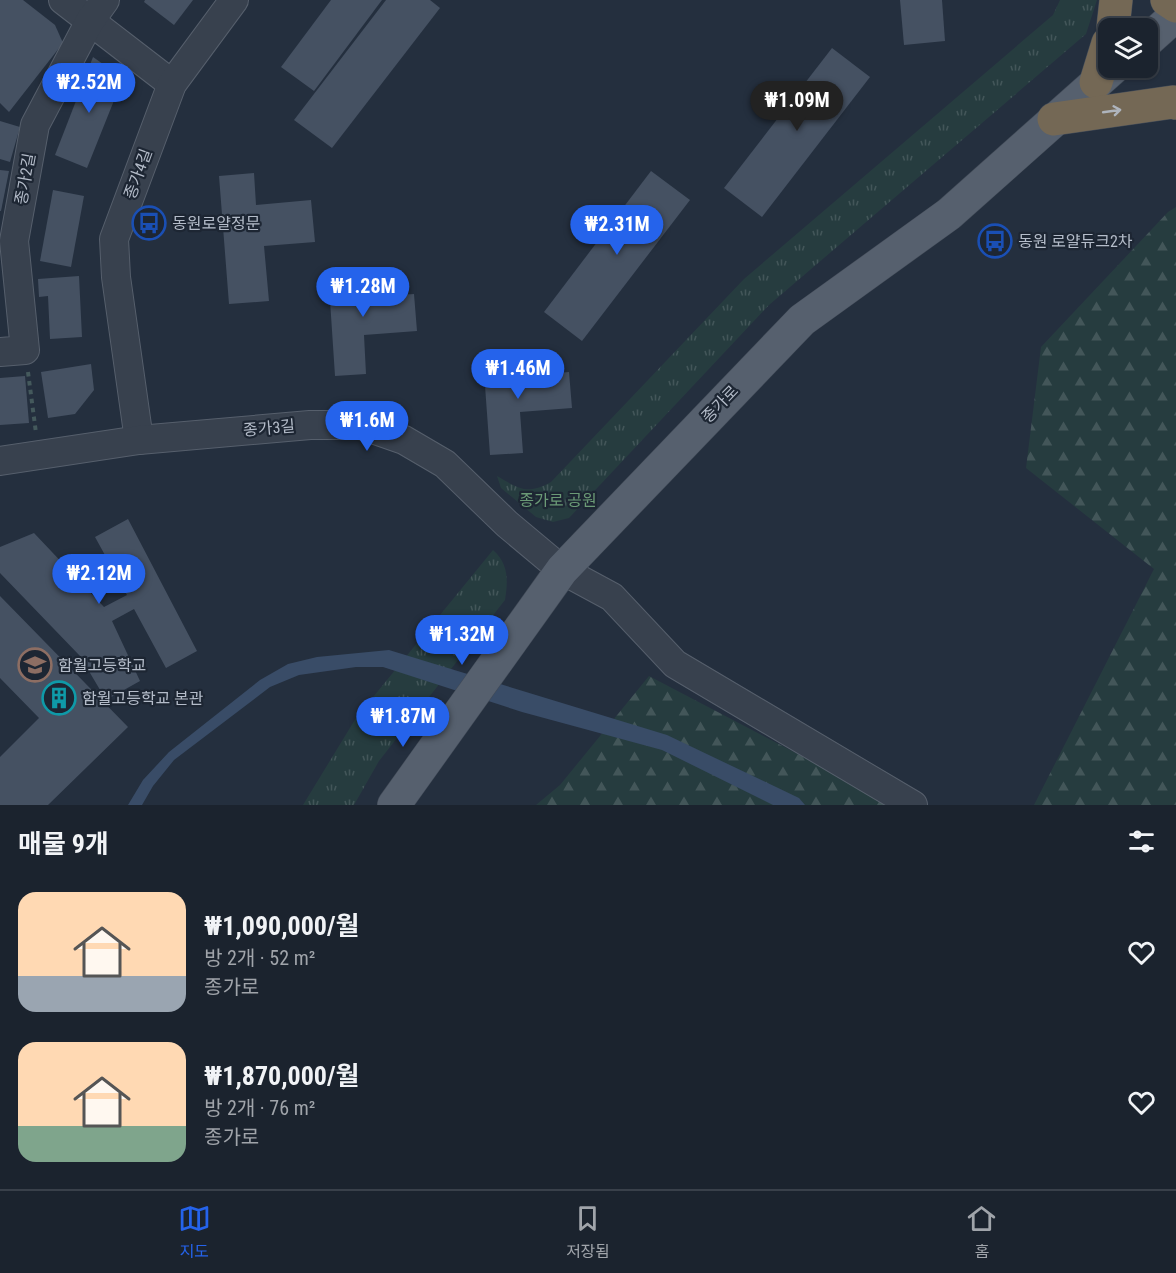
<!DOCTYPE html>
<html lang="ko">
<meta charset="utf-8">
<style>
:root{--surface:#1b232e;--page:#242b36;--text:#f1f3f6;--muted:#a0a4aa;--line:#39404a;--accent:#2563eb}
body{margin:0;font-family:"Roboto Condensed","Noto Sans KR",sans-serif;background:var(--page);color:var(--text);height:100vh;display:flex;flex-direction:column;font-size:22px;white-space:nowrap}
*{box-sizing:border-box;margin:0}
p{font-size:20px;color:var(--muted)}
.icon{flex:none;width:33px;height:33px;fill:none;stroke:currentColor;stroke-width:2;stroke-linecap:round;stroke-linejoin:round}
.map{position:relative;height:805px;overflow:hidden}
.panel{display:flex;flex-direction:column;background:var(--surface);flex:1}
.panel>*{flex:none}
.controls{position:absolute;left:1098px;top:18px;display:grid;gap:12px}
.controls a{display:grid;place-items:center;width:60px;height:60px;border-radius:12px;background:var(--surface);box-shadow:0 2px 4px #0004,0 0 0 2px var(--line);font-size:30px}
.price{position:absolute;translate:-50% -51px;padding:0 14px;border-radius:21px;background:var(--accent);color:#fff;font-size:20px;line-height:39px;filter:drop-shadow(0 2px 3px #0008)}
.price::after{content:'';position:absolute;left:50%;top:36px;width:18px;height:14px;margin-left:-9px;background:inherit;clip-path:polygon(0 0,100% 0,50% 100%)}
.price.on{background:#222;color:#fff}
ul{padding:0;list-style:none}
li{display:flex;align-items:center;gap:18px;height:150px;padding:0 18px}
li span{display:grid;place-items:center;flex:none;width:168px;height:120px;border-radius:18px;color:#555}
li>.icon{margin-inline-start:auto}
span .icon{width:72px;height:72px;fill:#fffc;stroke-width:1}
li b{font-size:26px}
h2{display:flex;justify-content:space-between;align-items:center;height:72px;padding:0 18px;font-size:26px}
.tabs{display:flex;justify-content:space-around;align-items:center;height:84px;border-top:2px solid var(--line);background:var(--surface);font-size:16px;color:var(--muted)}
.tabs a{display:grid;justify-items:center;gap:3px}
.tabs .on{color:var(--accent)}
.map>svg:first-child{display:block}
</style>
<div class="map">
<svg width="1176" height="805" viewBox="0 0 1176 805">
<defs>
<pattern id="grass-tufts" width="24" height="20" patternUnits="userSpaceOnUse" patternTransform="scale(1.5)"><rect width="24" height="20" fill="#263c3f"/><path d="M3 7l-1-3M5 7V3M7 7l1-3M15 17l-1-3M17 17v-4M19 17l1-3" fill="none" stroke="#435659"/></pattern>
<pattern id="forest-firs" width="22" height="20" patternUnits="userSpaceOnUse" patternTransform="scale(1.5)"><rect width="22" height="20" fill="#263c3f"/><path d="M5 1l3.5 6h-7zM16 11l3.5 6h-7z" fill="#435659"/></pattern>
</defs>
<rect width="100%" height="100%" fill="#242f3e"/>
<g fill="url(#grass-tufts)">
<path d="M1060,0h37l-11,34 -317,271 -200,213 -16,4 -17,-5 -35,-29 -4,-12c22,13 31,19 54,6l193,-203 309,-264z"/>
<path d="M493,550c16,14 15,31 12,50l-126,161 -25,44h-51l53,-87z"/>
</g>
<g fill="url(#forest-firs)">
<path d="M1176,207v598h-142l120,-236 -128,-101 15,-121 127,-135z"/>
<path d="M649,676l246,129h-359l24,-20z"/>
</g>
<path fill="#394c67" d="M389,650l278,85 132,63 6,7h-32l-111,-55 -140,-38 -139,-45h-27l-57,8 -29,12 -96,73 -21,26 -11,19h-14l15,-25 26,-28 91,-72 28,-16 29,-7z"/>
<g fill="#455162">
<path d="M0,0h23l32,25 8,18 -54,69 -9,-9z"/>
<path d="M145,0h48l-19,25 -30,-23z"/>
<path d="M331,0h51l-68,91 -33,-24z"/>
<path d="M386,0h44l10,8 -108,140 -38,-28z"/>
<path d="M900,0h42l3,41 -41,4z"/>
<path d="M832,48l38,29 -108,140 -38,-29z"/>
<path d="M93,57l30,21 -36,90 -32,-13z"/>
<path d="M0,121l20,6 -10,35 -10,-3z"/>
<path d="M0,170l9,1 -8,40h-1z"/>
<path d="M651,171l39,29 -108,141 -38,-29z"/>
<path d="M254,173l2,32 55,-5 4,42 -51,4 5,55 -40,3 -10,-128z"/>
<path d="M53,190l31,6 -13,71 -31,-6z"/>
<path d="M364,268l2,29 48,-3 3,37 -53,4 2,39 -31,2 -7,-106z"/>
<path d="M79,276l3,61 -32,2 -2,-43 -9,1 -1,-18z"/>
<path d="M519,355l2,21 48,-4 3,36 -52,4 3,41 -33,2 -7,-97z"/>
<path d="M91,364l3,26 -19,24 -27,4 -7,-46z"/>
<path d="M25,376l4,47 -29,2v-47z"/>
<path d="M128,519l69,132 -31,17 -32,-59 -22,12 28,60 -34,19 -26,-44 -80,-83v-26l34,-14 70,74 23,-12 -32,-58z"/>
<path d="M0,596l128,131 -80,78h-48v-48l39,-39 -39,-40z"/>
</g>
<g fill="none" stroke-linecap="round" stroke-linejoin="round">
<defs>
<g id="minor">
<path d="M63,0l109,84"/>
<path d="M0,352l25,-2 -11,-109 21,-116 55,-104 15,-21"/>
<path d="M139,440l-23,-163 -2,-38 58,-155 62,-84"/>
<path d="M0,461l139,-21 171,-15h51l43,15 41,24 62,60 55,46 50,27 63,67 238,141"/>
</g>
<g id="major">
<path d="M1148,40l28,-25"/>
<path d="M394,805l168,-235 240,-250 147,-106 164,-146"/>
</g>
<g id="highway">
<path d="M1167,0l9,6"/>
<path d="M1113,28l3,-28"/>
<path d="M1096,82l12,-39"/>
<path d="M1054,119l119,-17 3,1"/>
</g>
</defs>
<use href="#minor" stroke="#565f6c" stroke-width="30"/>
<use href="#major" stroke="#414a57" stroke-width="34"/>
<use href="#highway" stroke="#434c59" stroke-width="34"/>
<path stroke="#44595c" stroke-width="4" stroke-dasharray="4.5 4.5" stroke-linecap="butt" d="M28,372l8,61"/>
<use href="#minor" stroke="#38414e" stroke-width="28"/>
<use href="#major" stroke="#56606e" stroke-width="33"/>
<use href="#highway" stroke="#746855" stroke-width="33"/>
</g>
<defs><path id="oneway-shaft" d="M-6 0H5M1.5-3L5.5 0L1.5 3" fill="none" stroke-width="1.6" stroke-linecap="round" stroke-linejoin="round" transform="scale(1.5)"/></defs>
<use stroke="#aeb4bd" href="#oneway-shaft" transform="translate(1112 111) rotate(-8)"/>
<defs>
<symbol id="bus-ring" viewBox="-11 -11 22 22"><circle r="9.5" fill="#1d2633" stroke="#1a4fb4" stroke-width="1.5"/><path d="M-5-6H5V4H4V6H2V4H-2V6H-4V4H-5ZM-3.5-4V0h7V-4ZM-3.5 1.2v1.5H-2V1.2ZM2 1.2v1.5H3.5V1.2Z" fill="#1a4fb4"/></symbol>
<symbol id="school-ring" viewBox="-11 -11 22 22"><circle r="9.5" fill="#1d2633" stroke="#8d6e63" stroke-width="1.5"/><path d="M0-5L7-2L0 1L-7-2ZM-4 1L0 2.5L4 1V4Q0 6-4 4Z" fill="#8d6e63"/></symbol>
<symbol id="building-ring" viewBox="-11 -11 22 22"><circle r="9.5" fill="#1d2633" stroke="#0f9aa8" stroke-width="1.5"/><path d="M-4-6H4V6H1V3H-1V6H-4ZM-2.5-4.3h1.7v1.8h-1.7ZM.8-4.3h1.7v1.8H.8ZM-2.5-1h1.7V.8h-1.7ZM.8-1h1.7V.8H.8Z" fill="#0f9aa8"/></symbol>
</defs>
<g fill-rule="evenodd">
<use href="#bus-ring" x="130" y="204" width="38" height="38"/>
<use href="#bus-ring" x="976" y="222" width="38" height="38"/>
<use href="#school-ring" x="16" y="646" width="38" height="38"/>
<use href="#building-ring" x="40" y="679" width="38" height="38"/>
</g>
<g text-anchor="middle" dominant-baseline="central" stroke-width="4.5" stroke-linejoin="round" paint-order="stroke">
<g font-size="16" fill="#b4bcc9" stroke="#1d2633">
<text transform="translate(138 174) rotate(-70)">종가4길</text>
<text transform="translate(25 179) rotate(-80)">종가2길</text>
<text transform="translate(720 404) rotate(-46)">종가로</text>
<text transform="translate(269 428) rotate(-5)">종가3길</text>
</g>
<g font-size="16" fill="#b4bcc9" stroke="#1d2633" text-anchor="start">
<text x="172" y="223">동원로얄정문</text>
<text x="1018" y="241">동원 로얄듀크2차</text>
<text x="58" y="665">함월고등학교</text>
<text x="82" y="698">함월고등학교 본관</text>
</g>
<g font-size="16" fill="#6b9a76" stroke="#1d2633">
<text x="558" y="500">종가로 공원</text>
</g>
</g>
</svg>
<div class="controls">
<a><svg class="icon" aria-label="layers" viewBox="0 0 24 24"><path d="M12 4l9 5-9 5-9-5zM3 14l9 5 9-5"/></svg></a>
</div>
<b class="price" style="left:89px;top:114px">₩2.52M</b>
<b class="price on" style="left:797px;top:132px">₩1.09M</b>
<b class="price" style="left:617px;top:256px">₩2.31M</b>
<b class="price" style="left:363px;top:318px">₩1.28M</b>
<b class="price" style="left:518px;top:400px">₩1.46M</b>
<b class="price" style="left:367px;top:452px">₩1.6M</b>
<b class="price" style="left:99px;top:605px">₩2.12M</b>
<b class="price" style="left:462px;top:666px">₩1.32M</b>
<b class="price" style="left:403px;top:748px">₩1.87M</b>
</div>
<section class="panel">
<h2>매물 9개<svg class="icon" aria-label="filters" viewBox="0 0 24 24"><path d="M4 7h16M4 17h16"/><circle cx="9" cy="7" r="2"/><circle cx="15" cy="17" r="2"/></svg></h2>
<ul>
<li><span style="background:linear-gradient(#ffd9b3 70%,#9aa5b1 0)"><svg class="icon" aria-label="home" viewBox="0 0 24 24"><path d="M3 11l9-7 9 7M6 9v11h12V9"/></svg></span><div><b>₩1,090,000/월</b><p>방 2개 · 52 m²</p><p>종가로</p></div><svg class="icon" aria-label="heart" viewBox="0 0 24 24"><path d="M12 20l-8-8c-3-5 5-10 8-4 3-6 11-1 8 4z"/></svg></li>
<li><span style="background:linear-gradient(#ffd9b3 70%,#7fa58c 0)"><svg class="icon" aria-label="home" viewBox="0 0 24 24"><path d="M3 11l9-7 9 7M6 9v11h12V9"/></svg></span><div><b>₩1,870,000/월</b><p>방 2개 · 76 m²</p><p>종가로</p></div><svg class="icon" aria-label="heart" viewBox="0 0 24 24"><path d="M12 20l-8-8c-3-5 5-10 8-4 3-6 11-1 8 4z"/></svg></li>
</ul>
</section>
<nav class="tabs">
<a class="on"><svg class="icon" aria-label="map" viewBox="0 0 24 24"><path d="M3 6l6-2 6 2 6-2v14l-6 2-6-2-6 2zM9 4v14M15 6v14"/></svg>지도</a>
<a><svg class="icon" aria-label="saved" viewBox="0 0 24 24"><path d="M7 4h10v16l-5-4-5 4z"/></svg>저장됨</a>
<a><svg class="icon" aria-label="home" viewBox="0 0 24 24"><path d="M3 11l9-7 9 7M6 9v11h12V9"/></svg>홈</a>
</nav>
